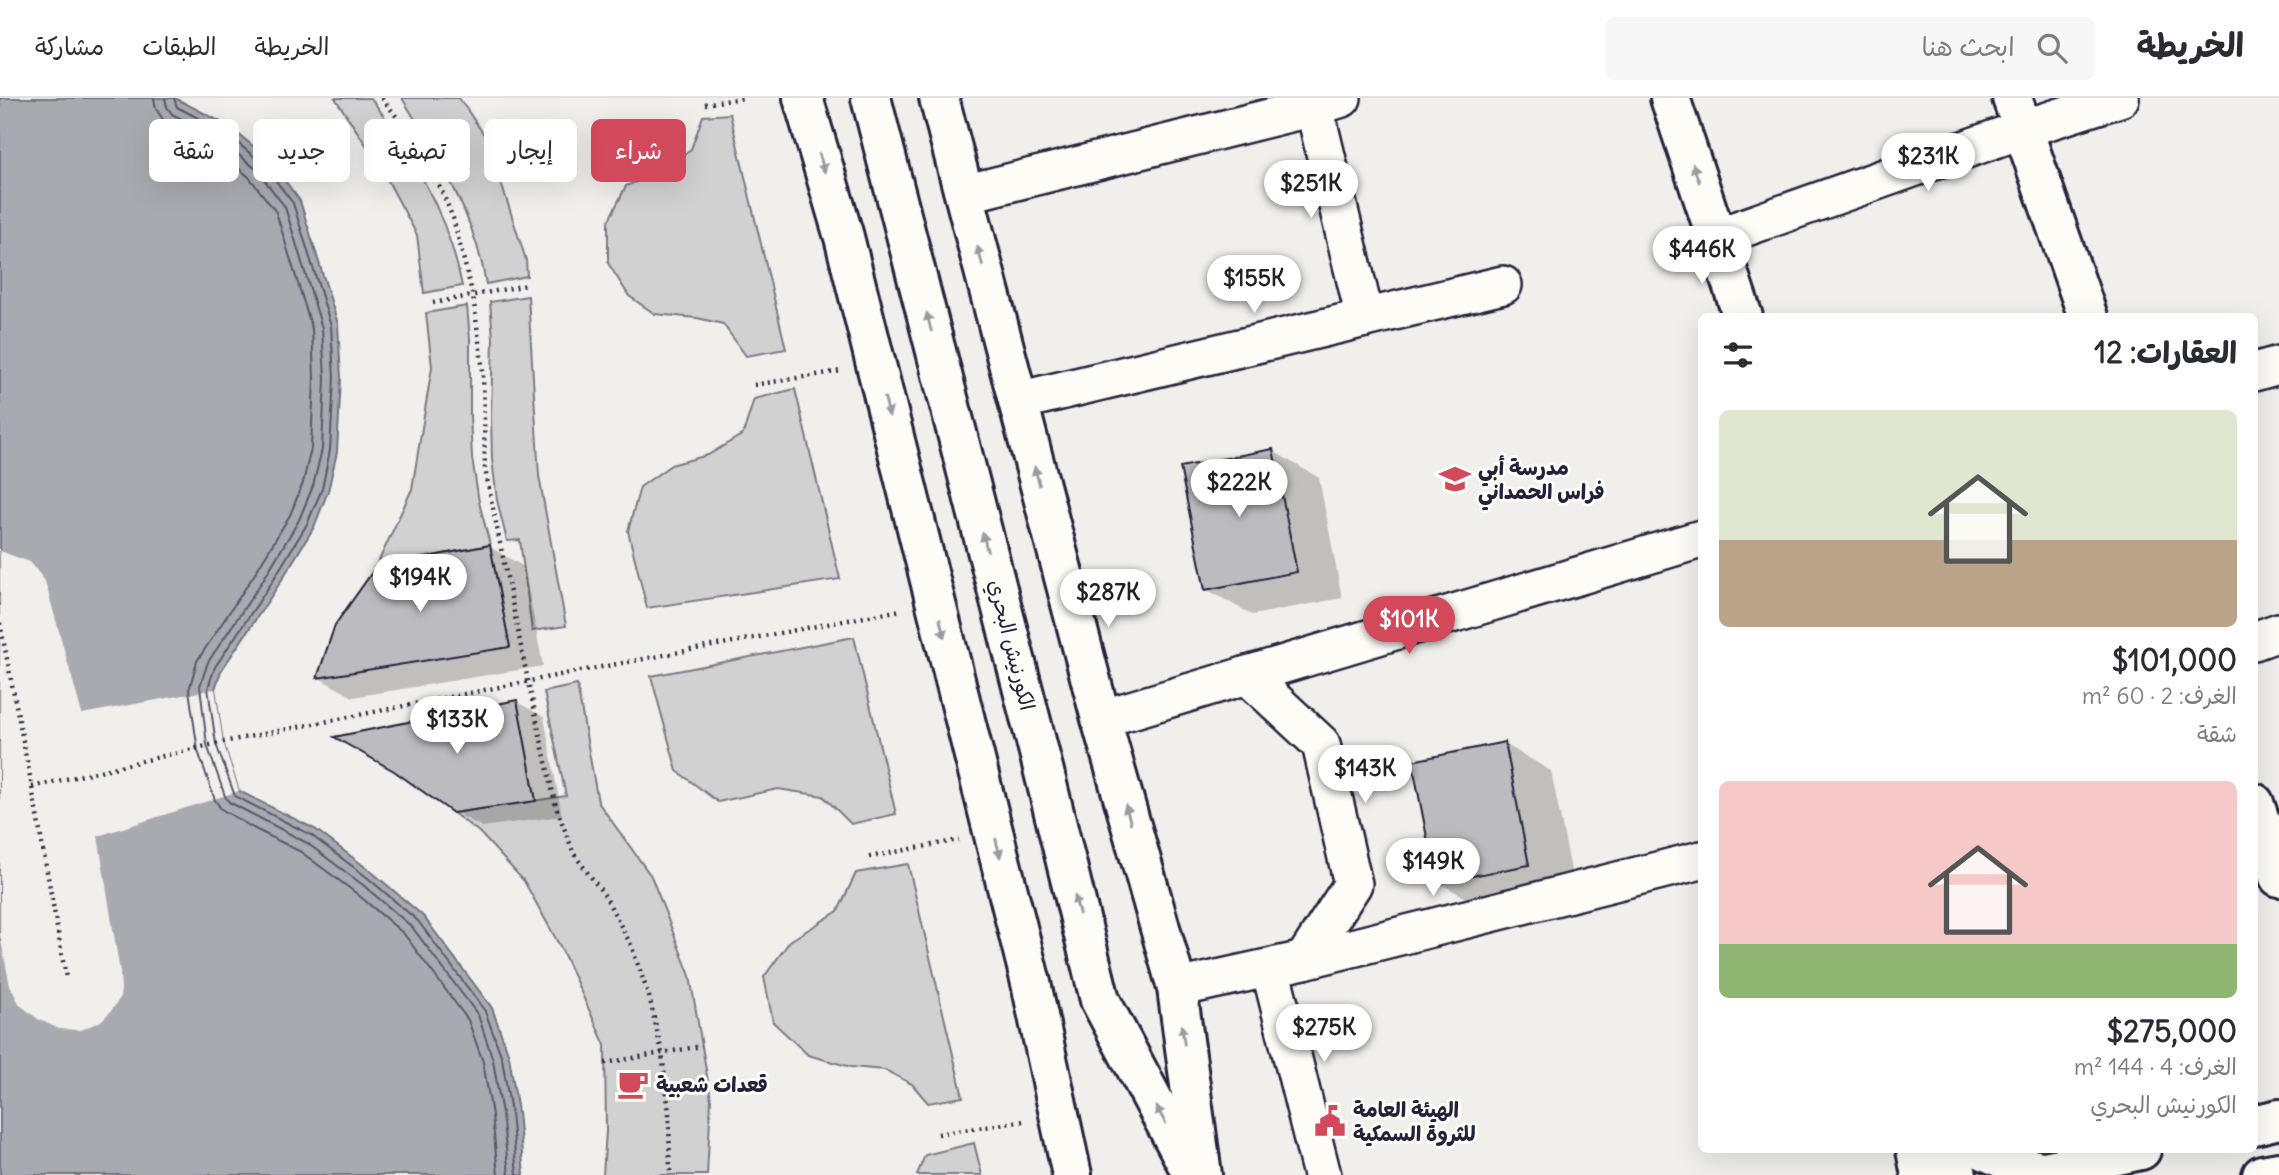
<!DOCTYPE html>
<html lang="ar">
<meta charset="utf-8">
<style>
:root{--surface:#fff;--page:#f7f7f7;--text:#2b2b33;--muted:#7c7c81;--line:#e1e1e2;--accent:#d1495b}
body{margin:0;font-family:Delius,"Playpen Sans Arabic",sans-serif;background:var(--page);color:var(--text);direction:rtl;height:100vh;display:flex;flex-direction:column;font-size:26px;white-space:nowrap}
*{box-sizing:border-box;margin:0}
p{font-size:23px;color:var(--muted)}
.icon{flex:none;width:38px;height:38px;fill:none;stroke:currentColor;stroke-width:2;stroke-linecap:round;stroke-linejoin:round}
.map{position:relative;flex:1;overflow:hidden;direction:ltr}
.sheet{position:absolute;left:1698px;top:215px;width:560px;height:840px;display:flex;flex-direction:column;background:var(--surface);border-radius:10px;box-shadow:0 7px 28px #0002;direction:rtl}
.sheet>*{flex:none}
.top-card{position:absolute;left:21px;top:21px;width:665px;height:63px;direction:rtl;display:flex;gap:14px}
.price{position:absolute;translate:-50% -60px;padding:0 16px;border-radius:24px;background:#fff;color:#222;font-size:23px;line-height:46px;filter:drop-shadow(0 2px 4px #0008)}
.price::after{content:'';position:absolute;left:50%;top:42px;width:21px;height:16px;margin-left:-10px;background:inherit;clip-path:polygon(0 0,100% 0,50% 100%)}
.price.current{background:var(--accent);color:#fff}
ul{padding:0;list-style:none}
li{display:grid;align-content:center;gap:14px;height:371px;padding:0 21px}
li span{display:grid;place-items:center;height:217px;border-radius:10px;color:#555}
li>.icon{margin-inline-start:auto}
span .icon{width:126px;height:126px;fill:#fffc;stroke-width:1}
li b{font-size:30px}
h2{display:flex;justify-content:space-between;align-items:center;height:84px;padding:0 21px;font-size:30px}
.pill{padding:0 24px;border-radius:10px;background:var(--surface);box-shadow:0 7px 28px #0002;font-size:24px;line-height:63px}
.pill.current{background:var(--accent);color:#fff}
header{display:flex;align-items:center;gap:42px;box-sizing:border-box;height:98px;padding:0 35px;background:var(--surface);border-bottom:2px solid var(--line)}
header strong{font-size:33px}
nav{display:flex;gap:38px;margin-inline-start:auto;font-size:24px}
.search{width:490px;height:63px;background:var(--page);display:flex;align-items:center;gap:18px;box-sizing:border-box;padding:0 24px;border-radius:10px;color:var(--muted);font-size:26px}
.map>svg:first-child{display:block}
</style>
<header>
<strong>الخريطة</strong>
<div class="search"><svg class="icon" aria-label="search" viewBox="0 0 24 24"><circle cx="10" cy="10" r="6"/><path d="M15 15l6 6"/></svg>ابحث هنا</div>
<nav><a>الخريطة</a><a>الطبقات</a><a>مشاركة</a></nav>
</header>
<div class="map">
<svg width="2279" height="1077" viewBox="0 0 2279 1077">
<rect width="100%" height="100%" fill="#f0efec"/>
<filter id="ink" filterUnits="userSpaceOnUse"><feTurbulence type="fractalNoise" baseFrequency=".0143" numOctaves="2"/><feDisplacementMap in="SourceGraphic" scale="14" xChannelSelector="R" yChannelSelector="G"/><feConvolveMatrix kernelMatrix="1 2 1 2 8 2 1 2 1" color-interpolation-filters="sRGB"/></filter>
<g filter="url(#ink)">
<g fill="#d2d1d1" stroke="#7a7a86" stroke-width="2">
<path d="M335,0h36c42,58 77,117 91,188l-38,7 -7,-58 -37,-69z"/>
<path d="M402,0h57l28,41 39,121 1,16 -41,8c-11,-69 -48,-127 -84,-186z"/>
<path d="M730,16l56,235 -40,7 -23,-32 -26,-6 -42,-4 -26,-18 -21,-33v-41l18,-36 37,-15 28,-22 12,-33z"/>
<path d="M528,198l11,180 27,150 -34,5 -12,-91 -13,1 -10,-41 -5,-41 -1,-43 2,-78 -3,-36z"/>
<path d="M467,208l3,33v76l2,43 7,44 11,43 -114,22 36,-78 20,-122 -6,-54z"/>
<path d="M795,291l45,190 -193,29 -19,-77 12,-44 31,-22 37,-10 35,-21 11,-35z"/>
<path d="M854,539l42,177 -45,10 -28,-28 -45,-7 -60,13 -41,-31 -26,-95z"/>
<path d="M577,587l21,117 53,74 39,100 21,123 -4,76h-104l3,-44 -1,-86 -44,-97 -37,-67 -45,-49 -26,-19 113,-17 -22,-104z"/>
<path d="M908,766l55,233 -35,6 -16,-19 -27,-14 -34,-3 -43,-12 -35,-33 -9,-45 26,-36 48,-30 18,-38z"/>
<path d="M974,1045l8,32h-65l8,-20z"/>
</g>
<path fill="#a9a9b0" stroke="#737381" stroke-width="2" d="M0,0h175l52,27 41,33 32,43 38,123 3,54 -4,74 -9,39 -14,36 -38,62 -55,82 -6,18 8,53 16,49 76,38 58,44 50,43 69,92 17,48 9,56 6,63h-524z"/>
<path fill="#f0efec" d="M0,453l30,11 15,19 37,133 133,-25 8,53 16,49 -141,45 22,136 1,17 -1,9 -9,13 -10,10 -20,9 -22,-1 -21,-10 -18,-14 -10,-19 -10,-50z"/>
<g fill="#0003">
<path d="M1273,353l46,27 23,120 -90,17 -46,-26z"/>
<path d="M490,449l34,20 19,99 -190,31 -34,-19z"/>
<path d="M517,604l27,15 18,99 -80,11 -28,-15 -57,-41z"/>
<path d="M1505,646l46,27 24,119 -91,18 -46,-26z"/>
</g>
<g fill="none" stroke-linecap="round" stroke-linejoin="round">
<g stroke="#58586a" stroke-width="2">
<path d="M154,0l2,11 8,12 49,26 36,30 27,35 36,117 2,49 -3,70 -8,35 -13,32 -36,60 -57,86 -8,29 9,61 17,49 6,9 32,19 48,24 55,41 48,41 64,86 15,42 9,53 6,60"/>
<path d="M165,0l2,9 5,7 46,24 38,31 29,38 37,121 3,50 -3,71 -9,37 -14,34 -36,60 -55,82 -8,24 7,59 18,51 4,6 78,41 56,42 49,42 66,88 15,45 9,54 7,61"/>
<path d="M174,0l3,9 46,24 39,32 31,40 38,123 3,52 -4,72 -8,39 -15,35 -37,61 -55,82 -7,21 8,56 19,52 76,39 57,43 50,43 67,90 17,47 9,55 6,62"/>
</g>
</g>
<g fill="#bcbcc0" stroke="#22223b" stroke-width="2">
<path d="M1273,351l24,123 -92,18 -25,-123z"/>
<path d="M490,447l20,102 -193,31 18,-53 41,-58z"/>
<path d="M517,602l19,101 -83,12 -59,-42 -60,-34z"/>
<path d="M1505,644l24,123 -93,18 -24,-122z"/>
</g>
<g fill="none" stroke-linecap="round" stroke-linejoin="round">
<defs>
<g id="minor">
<path d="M1312,0l53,220"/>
<path d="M964,96l349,-87 29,-9"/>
<path d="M1718,139l305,-108 97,-31"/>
<path d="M2254,274l25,-7"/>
<path d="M1018,303l485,-116"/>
<path d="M2254,543l25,-9"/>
<path d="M1247,577l74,69 32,140 -49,76"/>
<path d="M1101,621l600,-180"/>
<path d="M1270,870l52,207"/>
<path d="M1177,890l127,-28 397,-100"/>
</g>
<g id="tertiary">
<path d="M939,0l162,621 76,269 25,187"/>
<path d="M1670,0l73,219"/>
<path d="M2012,0l76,219"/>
<path d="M2254,705l25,74"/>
<path d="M1916,1052l5,25"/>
<path d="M1951,1052l6,25"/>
</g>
<g id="secondary">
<path d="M2254,1027l25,-6"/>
<path d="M1984,1052l35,16 23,5"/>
<path d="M2026,1077l115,-25"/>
<path d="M2262,1077l17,-3"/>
</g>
<g id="primary">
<path d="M803,0l41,139 187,746 41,192"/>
<path d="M871,0l172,670 57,232 93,175"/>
</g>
</defs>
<use href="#minor" stroke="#22223b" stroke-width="42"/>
<use href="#tertiary" stroke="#22223b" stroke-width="44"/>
<use href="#secondary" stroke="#22223b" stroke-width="44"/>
<use href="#primary" stroke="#22223b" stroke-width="44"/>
<g stroke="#22223b" stroke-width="4.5" stroke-dasharray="2 5" stroke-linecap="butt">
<path d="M382,0l24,31 27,41 20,48 20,78 10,75 2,98 43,212 28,126 18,47 31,42 26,49 18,51 13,57 7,60 1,62"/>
<path d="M705,6l38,-6"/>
<path d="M433,205l94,-18"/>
<path d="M754,287l87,-14"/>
<path d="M0,525l32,164 34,191"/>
<path d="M32,689l191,-45 352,-70 326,-62"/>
<path d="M869,759l90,-17"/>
<path d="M605,965l97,-17"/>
<path d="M938,1036l86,-13"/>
</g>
<use href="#minor" stroke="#fdfcf7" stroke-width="37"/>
<use href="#tertiary" stroke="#fdfcf7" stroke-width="38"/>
<use href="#secondary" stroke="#fdfcf7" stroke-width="38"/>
<use href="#primary" stroke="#fdfcf7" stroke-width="38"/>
</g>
<defs><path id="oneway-solid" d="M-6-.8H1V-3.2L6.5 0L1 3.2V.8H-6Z" transform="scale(1.75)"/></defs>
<g fill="#9a9aa2">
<use href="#oneway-solid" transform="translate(822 65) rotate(73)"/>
<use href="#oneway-solid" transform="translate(1696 75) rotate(-109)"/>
<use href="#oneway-solid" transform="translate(980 158) rotate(-105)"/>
<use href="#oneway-solid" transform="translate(929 224) rotate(-104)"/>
<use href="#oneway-solid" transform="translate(887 309) rotate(76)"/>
<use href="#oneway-solid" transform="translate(1037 378) rotate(-105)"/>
<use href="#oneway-solid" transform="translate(985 444) rotate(-104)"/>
<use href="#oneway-solid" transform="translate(942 530) rotate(76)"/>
<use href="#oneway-solid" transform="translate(1128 716) rotate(-106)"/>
<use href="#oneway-solid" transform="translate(998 750) rotate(76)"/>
<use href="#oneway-solid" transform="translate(1077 807) rotate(-104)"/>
<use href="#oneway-solid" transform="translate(1183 937) rotate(-98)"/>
<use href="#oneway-solid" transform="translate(1161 1017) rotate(-118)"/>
</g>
</g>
<defs>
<symbol id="school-bare" viewBox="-9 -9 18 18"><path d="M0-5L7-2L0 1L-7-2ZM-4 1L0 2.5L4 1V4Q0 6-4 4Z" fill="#d1495b" stroke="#fdfcf7" stroke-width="2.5" paint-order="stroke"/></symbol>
<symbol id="cafe-bare" viewBox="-9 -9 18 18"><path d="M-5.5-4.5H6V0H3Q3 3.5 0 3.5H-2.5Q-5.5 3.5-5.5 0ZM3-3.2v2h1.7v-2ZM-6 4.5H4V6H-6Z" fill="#d1495b" stroke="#fdfcf7" stroke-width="2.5" paint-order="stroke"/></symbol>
<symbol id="civic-bare" viewBox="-9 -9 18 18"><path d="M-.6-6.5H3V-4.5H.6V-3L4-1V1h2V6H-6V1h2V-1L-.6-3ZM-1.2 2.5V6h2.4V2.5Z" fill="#d1495b" stroke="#fdfcf7" stroke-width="2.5" paint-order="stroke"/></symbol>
</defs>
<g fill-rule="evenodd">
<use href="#school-bare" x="1433" y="359" width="44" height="44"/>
<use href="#cafe-bare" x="611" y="964" width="44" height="44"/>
<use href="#civic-bare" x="1308" y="1001" width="44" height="44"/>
</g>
<g text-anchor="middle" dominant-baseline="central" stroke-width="6" stroke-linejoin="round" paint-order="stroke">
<g font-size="21" font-weight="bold" fill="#22223b" stroke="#fdfcf7" text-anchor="start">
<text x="1478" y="369">مدرسة أبي<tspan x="1478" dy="24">فراس الحمداني</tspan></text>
<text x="656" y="986">قعدات شعبية</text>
<text x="1353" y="1011">الهيئة العامة<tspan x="1353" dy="24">للثروة السمكية</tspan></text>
</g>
<g font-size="21" fill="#22223b" stroke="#fdfcf7">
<text transform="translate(1012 547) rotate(76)">الكورنيش البحري</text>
</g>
</g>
</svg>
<b class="price" style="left:1928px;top:95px">$231K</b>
<b class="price" style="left:1311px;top:122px">$251K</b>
<b class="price" style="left:1702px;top:188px">$446K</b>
<b class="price" style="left:1254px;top:217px">$155K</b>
<b class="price" style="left:1239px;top:421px">$222K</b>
<b class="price" style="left:420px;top:516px">$194K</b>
<b class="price" style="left:1108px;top:531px">$287K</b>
<b class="price current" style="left:1409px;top:558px">$101K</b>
<b class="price" style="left:457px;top:658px">$133K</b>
<b class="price" style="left:1365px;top:707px">$143K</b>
<b class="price" style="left:1433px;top:800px">$149K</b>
<b class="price" style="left:1324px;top:966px">$275K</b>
<div class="top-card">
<a class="pill current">شراء</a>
<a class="pill">إيجار</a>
<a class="pill">تصفية</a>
<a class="pill">جديد</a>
<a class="pill">شقة</a>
</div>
<section class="sheet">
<h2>العقارات: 12<svg class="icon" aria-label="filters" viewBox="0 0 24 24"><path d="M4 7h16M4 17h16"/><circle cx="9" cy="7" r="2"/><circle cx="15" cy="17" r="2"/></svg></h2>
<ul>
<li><span style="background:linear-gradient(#dfe7d0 60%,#b9a48a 0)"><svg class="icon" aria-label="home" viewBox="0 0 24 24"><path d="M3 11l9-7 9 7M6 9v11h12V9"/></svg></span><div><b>$101,000</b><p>الغرف: 2 · 60 m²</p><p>شقة</p></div></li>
<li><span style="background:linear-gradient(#f6c9c9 75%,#8fb573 0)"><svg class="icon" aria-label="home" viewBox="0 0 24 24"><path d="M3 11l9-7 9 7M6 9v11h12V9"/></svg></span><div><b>$275,000</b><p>الغرف: 4 · 144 m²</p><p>الكورنيش البحري</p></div></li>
</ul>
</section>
</div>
